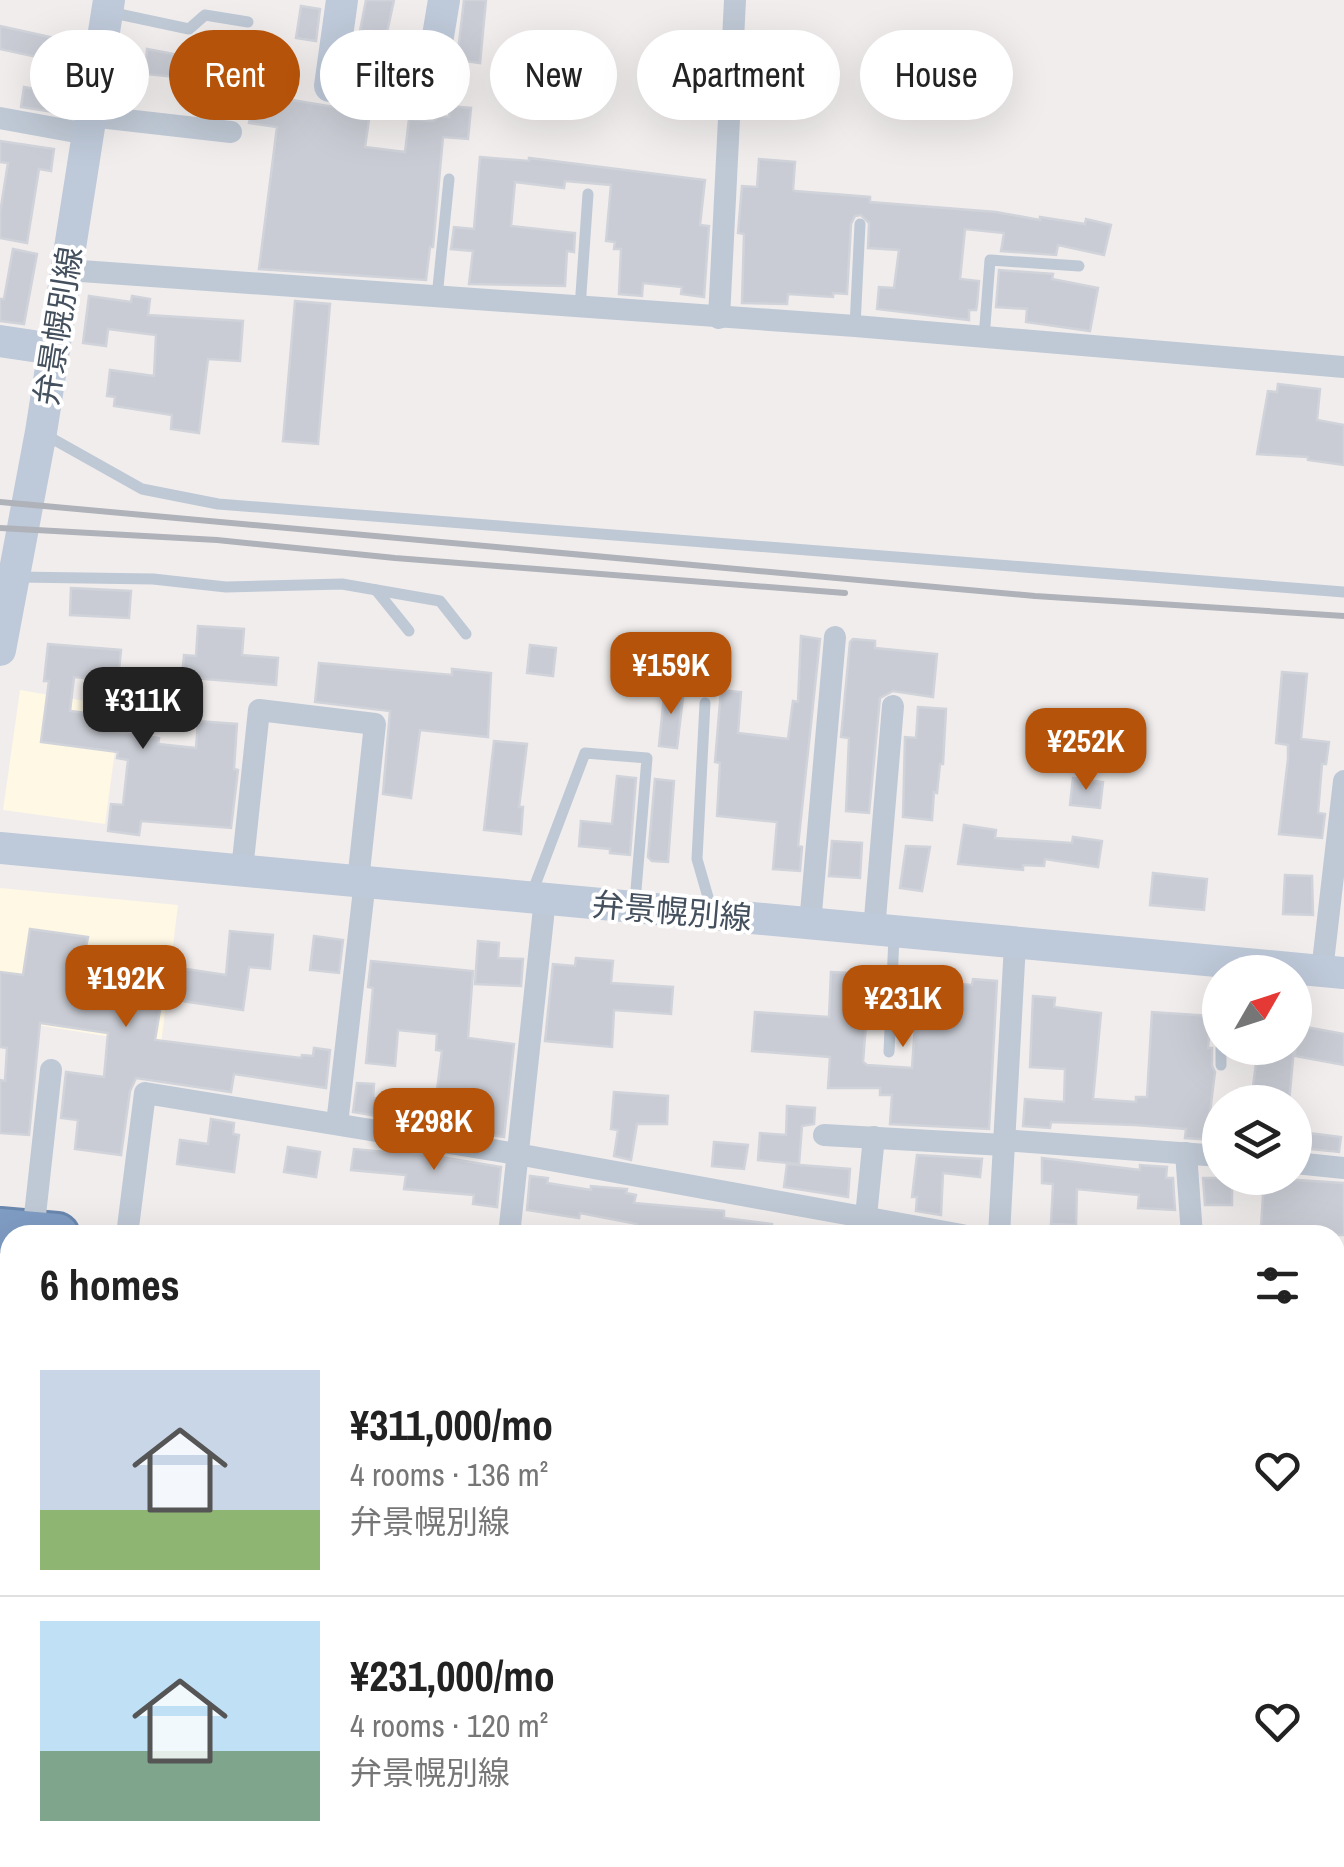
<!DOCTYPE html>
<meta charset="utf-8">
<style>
:root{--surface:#fff;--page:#f2f2f2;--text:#222;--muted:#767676;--line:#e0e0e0;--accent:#b45309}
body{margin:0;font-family:"Archivo Narrow","Noto Sans JP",sans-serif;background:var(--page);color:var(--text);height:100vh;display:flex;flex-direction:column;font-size:38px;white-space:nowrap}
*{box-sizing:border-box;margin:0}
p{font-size:32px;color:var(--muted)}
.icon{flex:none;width:55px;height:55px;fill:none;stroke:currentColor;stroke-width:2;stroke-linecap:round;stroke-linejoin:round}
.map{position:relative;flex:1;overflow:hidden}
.side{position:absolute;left:0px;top:1225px;width:1345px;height:642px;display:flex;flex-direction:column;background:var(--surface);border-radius:30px 30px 0 0;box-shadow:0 10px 40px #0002}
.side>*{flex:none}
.guide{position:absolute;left:30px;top:30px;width:1285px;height:90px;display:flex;gap:20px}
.needle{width:65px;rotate:51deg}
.fabs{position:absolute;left:1202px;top:955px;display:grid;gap:20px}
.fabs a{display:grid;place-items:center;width:110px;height:110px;border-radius:50%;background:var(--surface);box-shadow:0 10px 40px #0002;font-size:50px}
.price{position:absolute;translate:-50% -85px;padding:0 22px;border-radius:20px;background:var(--accent);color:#fff;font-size:32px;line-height:65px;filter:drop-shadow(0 2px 5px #0008)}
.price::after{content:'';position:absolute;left:50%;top:60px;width:30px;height:22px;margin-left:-15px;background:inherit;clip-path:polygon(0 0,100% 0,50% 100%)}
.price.current{background:#222;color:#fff}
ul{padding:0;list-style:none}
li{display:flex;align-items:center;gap:30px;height:250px;padding:0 40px}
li+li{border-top:2px solid var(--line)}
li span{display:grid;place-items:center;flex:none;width:280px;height:200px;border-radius:0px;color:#555}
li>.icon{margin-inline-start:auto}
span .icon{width:120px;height:120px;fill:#fffc;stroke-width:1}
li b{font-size:42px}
h2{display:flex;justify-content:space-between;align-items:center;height:120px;padding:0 40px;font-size:42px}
.tag{padding:0 35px;border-radius:45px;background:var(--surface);box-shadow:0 10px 40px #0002;font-size:35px;line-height:90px}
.tag.current{background:var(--accent);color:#fff}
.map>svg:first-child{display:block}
</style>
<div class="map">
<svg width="1344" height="1867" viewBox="0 0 1344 1867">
<rect width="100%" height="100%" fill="#f1eded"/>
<g fill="#fef8e4">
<path d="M20,690l101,17 -16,117 -102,-14z"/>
<path d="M0,888l178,17 -17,140 -161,-26z"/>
</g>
<path fill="#7ed6f6" d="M0,1327l10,1v530h1325v-331l9,1v339h-1344z"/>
<g fill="#c9ccd4" stroke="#d1d3da" stroke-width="2.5">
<path d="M366,0h28l-8,37 5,1 -2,6 27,4 -5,31 -18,-3 1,-6 -40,-8z"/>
<path d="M464,0h22l-6,63 -23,-3z"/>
<path d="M301,6l19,3 -4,32 -20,-3z"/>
<path d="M0,26l59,13 -1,5 11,2 -4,17 -65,-14z"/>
<path d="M147,49l43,8 -2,16 -12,-1 -1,5 -30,-3z"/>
<path d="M248,53l30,3 -4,41 96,16 -5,34 40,5 4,-33 24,2 7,-5 9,1 1,-11 21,2 -3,31 -25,-2 -10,110h-3l-4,33 -167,-11 18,-142 -28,-4 1,-6 -8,-1z"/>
<path d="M24,87l33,6 -3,19 -33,-5z"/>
<path d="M0,141l54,8 -3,22 -12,-2 -12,74 -27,-5v-25l8,-50 -8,-1z"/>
<path d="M480,157l49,4v-3l176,22 -5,45 9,1 -5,71 -23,-3 1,-7 -39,-4 -1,13 -23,-2 2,-45h-7l1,-7 -9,-1 5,-56 -46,-4 -1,7 -49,-6 -4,44 64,7 -1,19 -7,-1 -2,35 -96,-2 4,-33 -22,-2 3,-22 20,2z"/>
<path d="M759,159l36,3 -2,28 2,1 75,6v5l126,10 44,8v-3l45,7 1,-5 25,6 -7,30 -46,-10 -2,10 -55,-4 3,-18 -39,-4 -5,50 19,2 -2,24 -1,5h-7v10l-92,-11 2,-22 15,1 5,-38 -31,-2 1,-25 -8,-8 -6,1 -4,8 -4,70 -14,-1v4l-45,-3 -1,10 -45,-1 2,-69 -6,-1 4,-47 15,1z"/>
<path d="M13,249l24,5 -13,70 -24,-3v-22h4z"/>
<path d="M999,270l54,4 -1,5 46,9 -8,43 -64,-9 1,-13 -31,-2z"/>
<path d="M89,296l42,6 1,-6 18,3 -2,16 95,6 -3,40 -32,-2 -9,74 -28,-4 1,-14 -58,-9 1,-9 -8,-1 3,-26 44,6 2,-41 -48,-6 -2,17 -23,-3z"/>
<path d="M295,301l35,3 -12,140 -35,-3z"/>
<path d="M1278,384l42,5 -3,31 27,5v40l-36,-5v-3l-51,-3 11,-63 9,1z"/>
<path d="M71,588l60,3 -2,27 -59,-3z"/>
<path d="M198,626l46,3 -2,26 36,3 -2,27 -94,-8 2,-22 12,1z"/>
<path d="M801,636l19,3 -22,207 4,1 -2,24 -27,-2 4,-47 -60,-6 3,-53 -5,-1 6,-72 20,2 -3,41 50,6 5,-38 5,1z"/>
<path d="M853,639l22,2v7l62,6 -4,43 -40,-6 -13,7 -11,115 -23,-2 3,-73 -8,-1 9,-95z"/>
<path d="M48,644l73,6 -3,31 -44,-4 -4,34 41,5 -1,15 49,7 -1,6 38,4 2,-27 39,3 -3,45 4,1 -7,58 -90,-7 -2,14 -31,-4 3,-27 12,1 5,-45 -11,-2 1,-6 -77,-10 8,-61h-5z"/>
<path d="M530,645l26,3 -3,28 -26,-3z"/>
<path d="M319,663l133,12v-6l39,4 -3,64 -68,-7 -9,68 -28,-4 7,-83 -75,-9z"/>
<path d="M1282,672l25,2 -6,65 28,3 -3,22h-4l-4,49 7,1 -3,24 -43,-4 9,-75v-14l-12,-2z"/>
<path d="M665,686l19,2 -7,60 -18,-2z"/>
<path d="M918,707l28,2 -3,55h-3l-3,29 -3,-1 -2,28 -29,-3 2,-80 11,1z"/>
<path d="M494,741l33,3 -8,63h4l-2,27 -37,-4z"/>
<path d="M617,776l19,2 -6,77 -20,-2v-4l-31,-3 2,-25 31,3z"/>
<path d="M1073,778l30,4 -3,26 -30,-3z"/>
<path d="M655,779l19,2 -6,81 -16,-1 -4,-4z"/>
<path d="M964,825l32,5 -1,8 77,5 1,-6 29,4 -4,26 -53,-8 -1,7 -21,-1v5l-65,-6z"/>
<path d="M832,841l30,2 -2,35 -31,-2z"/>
<path d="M906,846l24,1 -8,44 -22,-3z"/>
<path d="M1153,873l54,6 -3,31 -54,-5z"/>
<path d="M1285,875l27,1 1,39 -30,-1z"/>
<path d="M30,929l58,8 -2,10 81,12 -1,7 60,9 4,-44 43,4 -3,34 -21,-2 -6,43 -81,-12 -7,42 146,18 1,-3 11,1 1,-8 16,2 -4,38 -92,-14 -3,18 -95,-14 -6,13 -9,64 -46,-6 3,-29 -17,-2 5,-46 38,5 4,-44 -68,-10 -11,112 -29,-2v-53l5,1 2,-33 -7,-1v-75l23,3z"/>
<path d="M314,936l29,4 -4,33 -29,-3z"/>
<path d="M478,941l21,2 -1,15 25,1 -2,27 -46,-2z"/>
<path d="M576,958l37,3 -2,22 62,4 -2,27 -57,-4 -2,37 -67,-6 8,-77 22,2z"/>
<path d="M371,961l102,10 -5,67 46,6 -10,93 -151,-25 4,-29 17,1 -1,14 62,8 7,-55 -6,-1 1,-16 -39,-4 -3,36 -29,-3 7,-75 -5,-1z"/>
<path d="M831,972l39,2 -7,88 4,3 45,3 6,-87 54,4 1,-6 24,2 -8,148 -99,-5 2,-29h-12v-7h-52l2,-31 -78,-6 3,-39 74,5z"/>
<path d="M1033,996l22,2 -1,9 47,6 -8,86 43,3v-5h11l5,-85 59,4 -3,32h4v18l3,6 -6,48h4l-1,20 -27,-2 1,-9 -51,-4 -84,-3 -1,6 -27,-2 2,-27 39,3 1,-33 -35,-2z"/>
<path d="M1295,1025l49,9v31l-49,-9z"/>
<path d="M1258,1048h36l-5,54h-38z"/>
<path d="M614,1092l54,4 -1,28h-30l-6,36 -17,-4 4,-26 -7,-1z"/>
<path d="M787,1106l28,2 -1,16 -12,2 -3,38 -41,-4 2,-27 26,2z"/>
<path d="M211,1119l23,4 -1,11 6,1 -5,37 -57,-8 3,-24 28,4z"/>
<path d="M1301,1132l40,5 -2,15 -40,-4z"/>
<path d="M714,1142l34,3 -4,24 -32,-3z"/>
<path d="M288,1147l32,5 -4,25 -32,-5z"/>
<path d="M386,1148l115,19 -4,40 -24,-3 1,-9 -70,-6 2,-14 -55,-5 3,-21 31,3z"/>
<path d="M917,1155l65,4 -2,18 -37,-4 -2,42 -25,-4 1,-14h-5z"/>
<path d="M1042,1158l98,12v-5l27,2 -1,11h7l2,32 -37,-2 1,-13 -62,-6 -1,36 -25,-1 2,-40 -11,-1z"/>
<path d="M787,1164l63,5 -2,28 -64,-10z"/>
<path d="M530,1176l18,2 -1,5 44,7v-4l36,3 -1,4 10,2 -2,8 90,8v7l48,6 -1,11h-122l-14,-2 2,-9 -57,-11 -1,5 -52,-8z"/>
<path d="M1203,1178h29v27h-27z"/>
<path d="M1264,1178l80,5v52h-59l1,-6 -25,-1z"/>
</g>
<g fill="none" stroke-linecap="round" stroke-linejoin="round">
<defs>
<g id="highway">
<path d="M0,1230l57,5"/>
<path d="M1335,1367l9,1"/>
</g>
</defs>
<use href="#highway" stroke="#6a87ae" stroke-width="48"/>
<g stroke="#bfc9d5" stroke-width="11">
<path d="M109,12l80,17 16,-14 43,7"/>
<path d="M437,297l12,-118"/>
<path d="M580,308l8,-114"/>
<path d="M855,326l5,-102"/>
<path d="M984,338l6,-78 89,6"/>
<path d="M44,434l98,55 76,15 1126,88"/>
<path d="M18,577l135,2 73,8 116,-3 98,17 26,33"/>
<path d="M376,590l33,41"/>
<path d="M705,703l-8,156 15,52"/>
<path d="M532,893l53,-140 62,5 -12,144"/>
<path d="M889,1052l5,-116"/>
<path d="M1221,1065v-17"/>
<path d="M999,1232l44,3"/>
</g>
<g stroke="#bfc9d5" stroke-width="22">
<path d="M90,116l141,16"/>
<path d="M0,118l87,16"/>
<path d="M67,270l788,56 489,41"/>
<path d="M719,318l16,-318"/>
<path d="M242,870l17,-160 116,14 -17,157"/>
<path d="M810,924l25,-287"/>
<path d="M874,930l19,-224"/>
<path d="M1322,971l22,-190"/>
<path d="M337,1124l28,-243"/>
<path d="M824,1135l179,10"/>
<path d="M1003,1140l217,16"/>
<path d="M1186,1153l6,82"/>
<path d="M1295,1163l49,5"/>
<path d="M866,1216l8,-79"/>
<path d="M33,1233l18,-163"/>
<path d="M127,1235l18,-142 372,61 445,81"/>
<path d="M509,1235l36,-336"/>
<path d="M999,1235l16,-291"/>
</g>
<g stroke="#bec9d9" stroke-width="32">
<path d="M342,0l-12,86 97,16 17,-102"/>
<path d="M0,341l53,8"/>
<path d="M0,650l41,-218 68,-432"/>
<path d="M0,848l1344,125"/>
</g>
<use href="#highway" stroke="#7f9cc3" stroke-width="42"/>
<g stroke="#afb2b9" stroke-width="6">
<path d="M0,502l1035,94 309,20"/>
<path d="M0,528l217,12 178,18 450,35"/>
</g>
</g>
<g text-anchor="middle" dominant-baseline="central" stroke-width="8" stroke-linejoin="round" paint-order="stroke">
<g font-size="32" fill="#44505d" stroke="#fff">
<text transform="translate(58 326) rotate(-81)">弁景幌別線</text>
<text transform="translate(672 911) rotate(5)">弁景幌別線</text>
</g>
</g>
</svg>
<div class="fabs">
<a><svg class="needle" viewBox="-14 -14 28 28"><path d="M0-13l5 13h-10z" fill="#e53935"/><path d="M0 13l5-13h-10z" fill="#767676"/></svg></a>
<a><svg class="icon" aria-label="layers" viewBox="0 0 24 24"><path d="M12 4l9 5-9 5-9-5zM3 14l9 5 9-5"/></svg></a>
</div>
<b class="price" style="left:671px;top:717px">¥159K</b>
<b class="price current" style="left:143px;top:752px">¥311K</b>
<b class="price" style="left:1086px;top:793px">¥252K</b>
<b class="price" style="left:126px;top:1030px">¥192K</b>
<b class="price" style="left:903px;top:1050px">¥231K</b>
<b class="price" style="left:434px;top:1173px">¥298K</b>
<div class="guide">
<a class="tag">Buy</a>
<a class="tag current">Rent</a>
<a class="tag">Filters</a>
<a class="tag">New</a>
<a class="tag">Apartment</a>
<a class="tag">House</a>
</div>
<section class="side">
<h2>6 homes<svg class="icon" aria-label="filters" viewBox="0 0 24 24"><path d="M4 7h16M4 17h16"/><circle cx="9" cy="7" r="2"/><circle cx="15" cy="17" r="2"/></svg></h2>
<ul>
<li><span style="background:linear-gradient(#c9d6e8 70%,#8fb573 0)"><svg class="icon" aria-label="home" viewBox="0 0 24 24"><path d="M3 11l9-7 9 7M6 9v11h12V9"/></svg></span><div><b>¥311,000/mo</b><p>4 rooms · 136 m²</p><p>弁景幌別線</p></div><svg class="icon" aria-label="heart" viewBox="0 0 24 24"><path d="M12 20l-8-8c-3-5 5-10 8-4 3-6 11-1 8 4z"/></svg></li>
<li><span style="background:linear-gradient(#bfe0f5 65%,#7fa58c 0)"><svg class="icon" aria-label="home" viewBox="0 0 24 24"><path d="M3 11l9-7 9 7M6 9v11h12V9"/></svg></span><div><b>¥231,000/mo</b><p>4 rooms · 120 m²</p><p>弁景幌別線</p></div><svg class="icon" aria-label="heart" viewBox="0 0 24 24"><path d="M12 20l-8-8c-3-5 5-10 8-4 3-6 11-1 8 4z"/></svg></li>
</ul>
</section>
</div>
